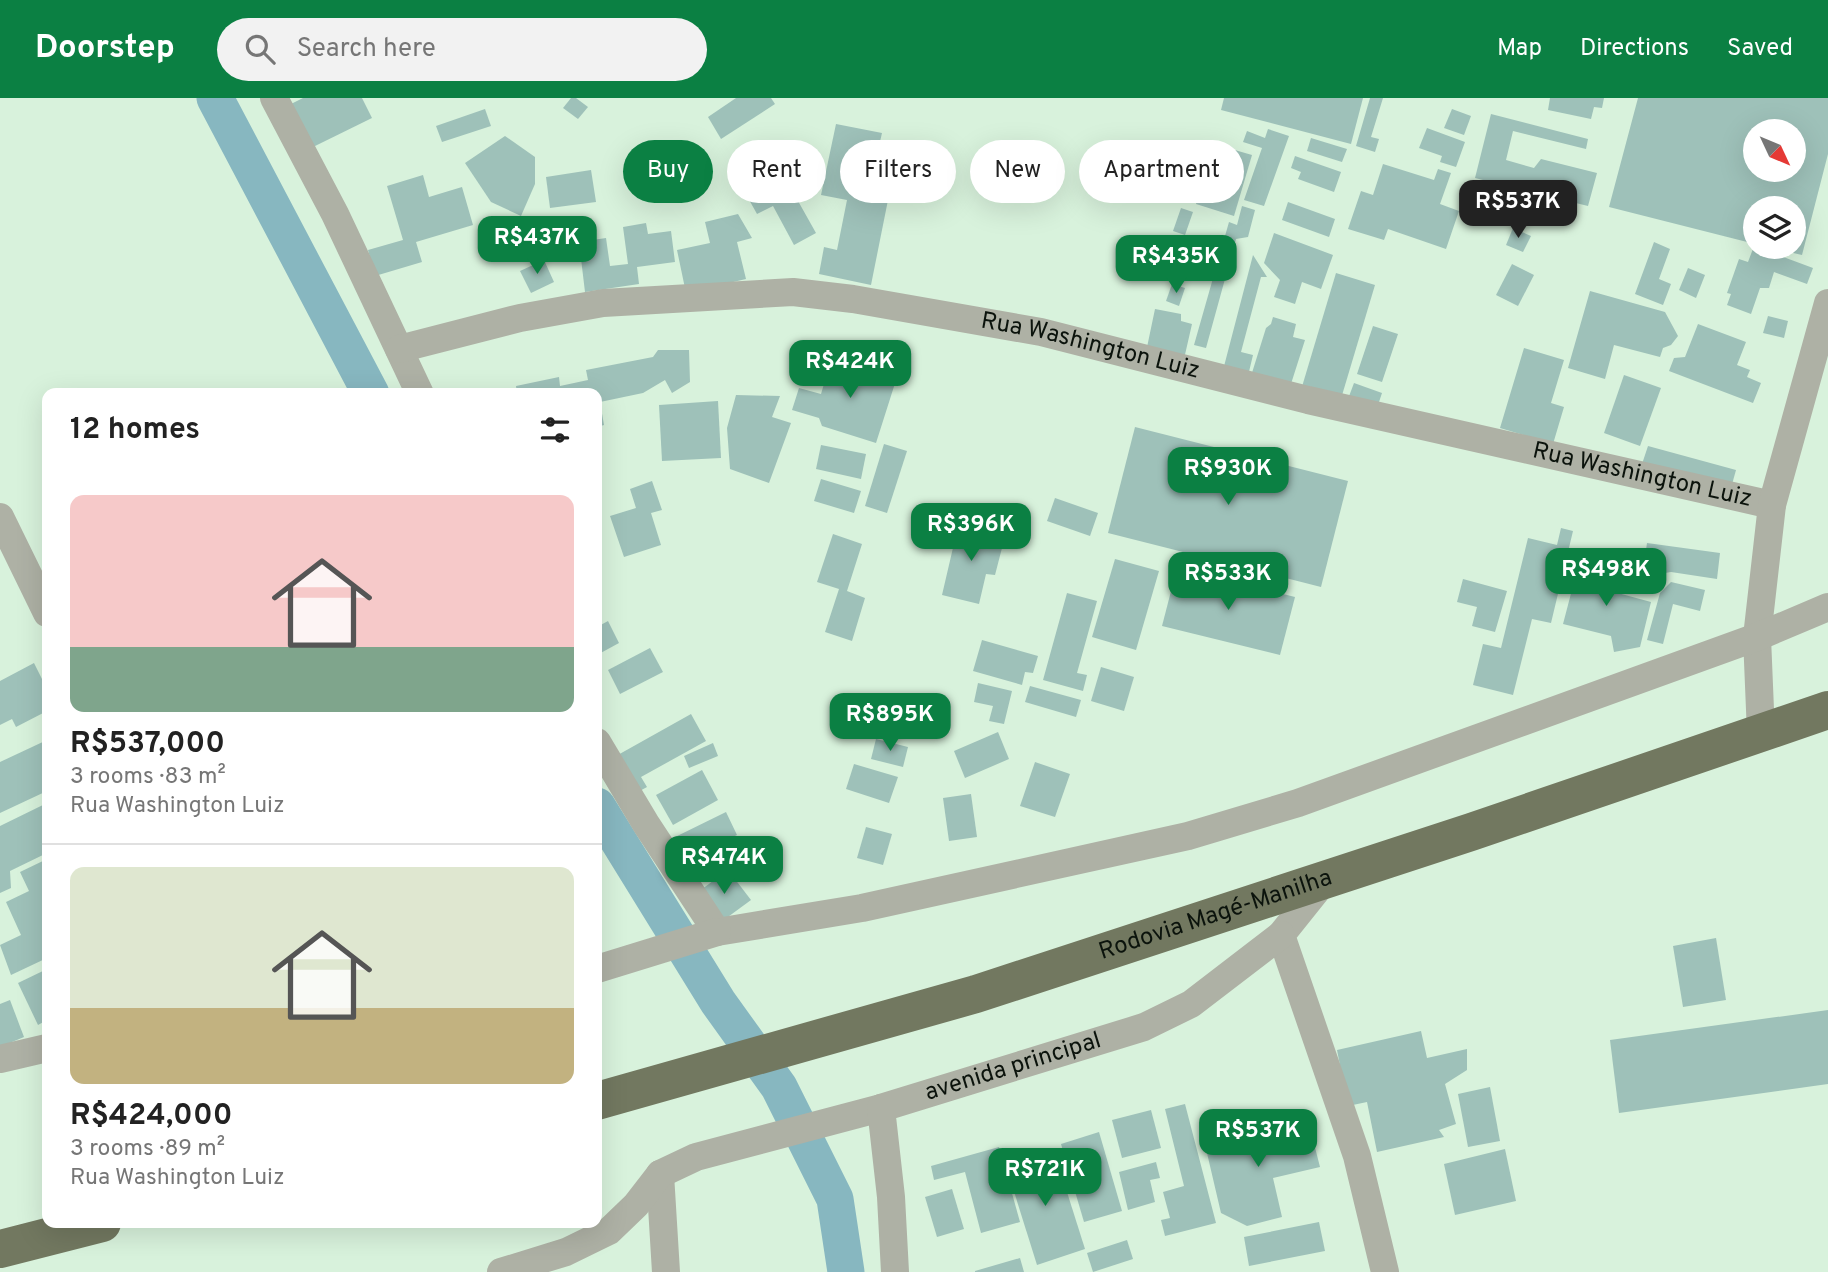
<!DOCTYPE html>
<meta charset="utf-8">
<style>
:root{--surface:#fff;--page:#f2f2f2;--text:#222;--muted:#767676;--line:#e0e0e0;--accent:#0b8043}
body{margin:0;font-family:Overpass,sans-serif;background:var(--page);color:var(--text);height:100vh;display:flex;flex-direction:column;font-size:26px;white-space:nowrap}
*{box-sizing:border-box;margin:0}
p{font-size:23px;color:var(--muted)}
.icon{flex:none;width:38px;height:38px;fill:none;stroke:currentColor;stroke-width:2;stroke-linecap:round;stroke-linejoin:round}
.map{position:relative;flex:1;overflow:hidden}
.panel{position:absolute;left:42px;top:290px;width:560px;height:840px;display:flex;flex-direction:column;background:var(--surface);border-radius:14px;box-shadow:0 7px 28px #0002}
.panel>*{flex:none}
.guide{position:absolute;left:623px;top:42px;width:665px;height:63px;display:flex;gap:14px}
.needle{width:46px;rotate:134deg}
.buttons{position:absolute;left:1743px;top:21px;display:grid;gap:14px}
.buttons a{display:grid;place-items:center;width:63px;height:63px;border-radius:50%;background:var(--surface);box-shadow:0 7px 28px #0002;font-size:35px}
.price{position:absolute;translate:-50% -60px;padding:0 16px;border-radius:14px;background:var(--accent);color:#fff;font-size:23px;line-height:46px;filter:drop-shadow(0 2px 4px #0008)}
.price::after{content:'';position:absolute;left:50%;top:42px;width:21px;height:16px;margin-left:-10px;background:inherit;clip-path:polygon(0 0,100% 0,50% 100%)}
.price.active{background:#222;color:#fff}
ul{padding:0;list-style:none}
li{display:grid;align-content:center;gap:14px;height:371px;padding:0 28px}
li+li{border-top:2px solid var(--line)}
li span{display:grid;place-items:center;height:217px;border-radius:14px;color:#555}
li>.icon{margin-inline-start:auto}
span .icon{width:126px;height:126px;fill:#fffc;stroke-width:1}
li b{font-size:30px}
h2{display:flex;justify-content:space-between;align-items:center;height:84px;padding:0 28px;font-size:30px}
.chip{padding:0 24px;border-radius:32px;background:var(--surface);box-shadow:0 7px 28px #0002;font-size:24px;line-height:63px}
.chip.active{background:var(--accent);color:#fff}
header{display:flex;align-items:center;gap:42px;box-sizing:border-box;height:98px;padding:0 35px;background:var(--accent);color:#fff}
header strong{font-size:33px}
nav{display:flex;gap:38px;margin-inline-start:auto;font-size:24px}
.search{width:490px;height:63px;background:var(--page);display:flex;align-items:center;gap:18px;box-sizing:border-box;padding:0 24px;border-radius:38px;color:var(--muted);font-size:26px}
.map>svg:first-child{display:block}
</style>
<header>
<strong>Doorstep</strong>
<div class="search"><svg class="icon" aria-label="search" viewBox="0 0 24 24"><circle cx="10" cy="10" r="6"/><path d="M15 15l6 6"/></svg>Search here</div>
<nav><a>Map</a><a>Directions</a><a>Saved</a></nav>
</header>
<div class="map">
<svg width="1828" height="1174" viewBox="0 0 1828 1174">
<rect width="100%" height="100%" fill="#d8f2dc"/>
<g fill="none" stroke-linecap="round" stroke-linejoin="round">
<g stroke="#87b7c0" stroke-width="37">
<path d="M215,0l156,296"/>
<path d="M597,708l121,196 61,85 56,112 11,73"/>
</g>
</g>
<g fill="#9ec1b9" fill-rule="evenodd">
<path d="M303,0h59l10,20 -59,29 -22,-43z"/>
<path d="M571,0h5l12,9 -10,12 -15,-11z"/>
<path d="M736,0h35l4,6 -54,35 -13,-22z"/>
<path d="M1224,0h139l-12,46 -130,-34z"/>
<path d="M1370,0h13l-12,39 8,2 -4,13 -19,-6z"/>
<path d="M1550,0h54l-2,10 -8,-1 -3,12 -43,-9z"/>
<path d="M1638,0h190v56l-26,101 -30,-7 22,-1v-39h-39v36l-146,-37zM1755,33h39v39h-39z"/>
<path d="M485,11l6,17 -49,16 -6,-16z"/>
<path d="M1452,11l19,7 -7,19 -20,-7z"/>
<path d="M1491,16l97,25 -2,10 -73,-18 -7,29 28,8 7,-9 56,14 -9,33 -113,-28z"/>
<path d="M836,26l46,9 -3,13 19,4 -27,135 -52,-11 5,-27 13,3 10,-50 -26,-5z"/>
<path d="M1427,30l38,14 -9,25 -16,-5 2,-6 -23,-8z"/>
<path d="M1268,31l21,7 -25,70 -20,-6 18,-52 -19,-6 4,-11 18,7z"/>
<path d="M505,38l30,21v27l-14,32 -30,-14 -26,-39z"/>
<path d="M1311,40l36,11 -5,13 -35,-11z"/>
<path d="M785,42l5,20 -36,23 -11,-18 23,-14 4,7z"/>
<path d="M1214,46l38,11 -18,61 -38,-12z"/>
<path d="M1295,58l46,16 -7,20 -36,-13 3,-7 -10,-4z"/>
<path d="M1383,66l51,16 4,-11 13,4 -11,31 19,7 -13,38 -58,-20 -4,11 -36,-11 13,-38 12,4z"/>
<path d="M591,72l5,32 -46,6 -4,-31z"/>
<path d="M423,77l6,22 33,-10 11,38 -57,17 6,20 -47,14 -7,-26 35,-10 -16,-54z"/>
<path d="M784,78l32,57 -22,12 -21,-39 -16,8 -10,-18z"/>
<path d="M1288,104l47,17 -6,18 -47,-17z"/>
<path d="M1242,108l13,4 -7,27 -12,2 -30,109 -12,-3 35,-123 8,3z"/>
<path d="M1181,110l12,4 -8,23 -12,-4z"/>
<path d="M738,116l14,24 -15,4 9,37 -60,14 -9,-43 33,-7 -5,-21z"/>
<path d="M646,125l2,11 23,-3 4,31 -38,5 2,17 -54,8 -6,-50 27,-4 4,28 18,-2 -5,-37z"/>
<path d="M1513,130l18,8 -8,16 -17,-7z"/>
<path d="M1274,135l59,22 -12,34 -19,-7 -7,22 -21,-7 6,-17 -16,-17z"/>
<path d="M1654,144l16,7 -11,30 12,5 -8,21 -28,-11z"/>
<path d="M1754,148l59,22 -6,16 -33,-12 -5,16h-9l-9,26 -24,-9 4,-11 -4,-1 12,-34 9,3z"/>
<path d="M1253,157l14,22h-6l-20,75 12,3 -6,25 -25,-6z"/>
<path d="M544,162l10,22 -23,11 -11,-22z"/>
<path d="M1512,166l22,11 -16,31 -22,-11z"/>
<path d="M1688,170l17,7 -9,23 -17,-8z"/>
<path d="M1336,175l39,12 -35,117 -39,-12z"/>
<path d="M1172,186l13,4 -6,18 -13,-5z"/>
<path d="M1590,193l75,21 13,24 -7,9 -8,3 -3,9 -46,-12 -9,34 -37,-11z"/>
<path d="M1155,211l26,5v7l11,3 -8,35 -38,-7z"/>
<path d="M1768,218l20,5 -4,17 -21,-5z"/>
<path d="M1273,219l23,7 -3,13 12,3 -15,47 -39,-11 15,-48 5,-4z"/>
<path d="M1698,226l48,18 -9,23 13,5 -3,7 14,6 -8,20 -84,-32 5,-13 11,-1z"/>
<path d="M1373,228l25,8 -16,48 -25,-8z"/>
<path d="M1524,250l40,12 -13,43 13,4 -11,37 -53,-16z"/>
<path d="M658,252h31l1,32 -18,11 -7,-13 -22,13 -43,9 4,23 -7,2v-33h-80l-1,-8 43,-9 1,9 28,-6 -2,-10 67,-13z"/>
<path d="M832,259l65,20 -21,66 -54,-17 -3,-8 -27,-8 7,-22 22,6z"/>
<path d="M1624,277l37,13 -21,58 -36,-13z"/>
<path d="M1354,285l28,10 -5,15 -29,-9z"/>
<path d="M736,297l44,1 -8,21 19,6 -22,60 -39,-14 -3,-41z"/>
<path d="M718,303l3,57 -59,3 -3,-56z"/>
<path d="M1135,329l213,54 -27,106 -213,-54z"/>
<path d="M884,346l23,7 -20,62 -22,-7z"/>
<path d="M821,347l45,9 -5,25 -45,-10z"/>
<path d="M1648,348l88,24 -5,18 -89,-24z"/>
<path d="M821,381l40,12 -7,22 -40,-12z"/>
<path d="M652,383l10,29 -11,3 10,32 -37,12 -14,-41 26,-8 -6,-19z"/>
<path d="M1055,400l43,15 -8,23 -43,-15z"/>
<path d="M959,424l33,8 -4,14 14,4 -7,27 -9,-1 -7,30 -37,-9z"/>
<path d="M1561,430l12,3 -22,92 -19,-4 -19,76 -40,-10 10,-41 18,4 27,-110 29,7z"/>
<path d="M833,436l29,10 -15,47 18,7 -13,43 -27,-9 14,-43 -22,-7z"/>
<path d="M1647,445l73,10 -3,26 -46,-7 -12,2 -1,13 -17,-2z"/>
<path d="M1115,461l44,12 -23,79 -44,-13z"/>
<path d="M1579,465l40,10 -5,19 37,10 -11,45 -26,5 -3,-16 -48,-12z"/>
<path d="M1177,470l118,29 -15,58 -118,-29z"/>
<path d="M1463,481l44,12 -12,41 -23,-6 5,-19 -20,-5z"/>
<path d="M1671,484l34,8 -5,21 -27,-7 -10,40 -16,-4 13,-47z"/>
<path d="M1067,495l30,8 -20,72 10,2 -4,16 -40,-11z"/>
<path d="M608,523l11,22 -22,12v-28z"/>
<path d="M982,542l56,16 -5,17 -8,-1 -3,13 -49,-14z"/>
<path d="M650,550l13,24 -43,22 -12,-24z"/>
<path d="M34,565l13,26v22l-31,16 -4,-8 -12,6v-44z"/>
<path d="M1101,569l33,10 -10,34 -33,-10z"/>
<path d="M978,585l34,8 -8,33 -15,-3 4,-15 -19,-4z"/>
<path d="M1030,588l51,14 -5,17 -51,-15z"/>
<path d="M691,616l15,27 -65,36 6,10 -11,6 -20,-37z"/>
<path d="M998,634l11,27 -44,19 -11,-27z"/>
<path d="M876,641l32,8 -5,20 -32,-8z"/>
<path d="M47,642v51l-47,22v-51z"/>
<path d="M713,645l5,13 -29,12 -5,-12z"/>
<path d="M1035,664l35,12 -15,43 -35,-11z"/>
<path d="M854,666l44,13 -9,26 -43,-14z"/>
<path d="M702,672l16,30 -45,25 -17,-30z"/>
<path d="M971,696l6,43 -28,4 -6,-43z"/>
<path d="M47,705v50l-37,18 1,17 -11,5v-67z"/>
<path d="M726,714l11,23 -37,18 -7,-14 -20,9 -4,-8z"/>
<path d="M866,729l26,7 -9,31 -26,-7z"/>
<path d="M47,761v99l-36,17 -11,-30 21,-10 -15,-33 23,-11 -9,-19z"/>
<path d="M728,772l23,30 -30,22 -23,-30z"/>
<path d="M1716,840l10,62 -43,7 -10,-61z"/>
<path d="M47,871v51l-9,5 -20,-42z"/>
<path d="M10,902l14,37 -24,10v-43z"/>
<path d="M1828,912v74l-209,29 -9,-73z"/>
<path d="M1421,933l6,27 40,-9v21l-22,14 11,40 -17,6 5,7 -67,15 -10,-50 -19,4 -11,-56z"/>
<path d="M1490,989l10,54 -32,6 -10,-53z"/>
<path d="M1185,1006l31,119 -51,13 -4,-16 9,-2 -7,-26 21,-6 -19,-77z"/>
<path d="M1151,1012l10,38 -39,10 -10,-38z"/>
<path d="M1308,1022l12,47 -47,11 9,39 -35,9 -26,-13 -18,-77 30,2z"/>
<path d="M1099,1034l23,79 -38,11 -23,-78z"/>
<path d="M999,1049l21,75 -39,11 -16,-61 -31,8 -3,-14z"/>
<path d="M1505,1051l11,52 -61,14 -11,-51z"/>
<path d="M1054,1053l31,98 -48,16 -31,-99z"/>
<path d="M1156,1064l4,16 -10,2 5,22 -27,8 -9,-38z"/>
<path d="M952,1091l12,40 -27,8 -12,-40z"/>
<path d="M1319,1124l6,29 -76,15 -5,-29z"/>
<path d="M1127,1142l6,19 -40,13 -6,-19z"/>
<path d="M1020,1160l4,14h-49v-1z"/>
</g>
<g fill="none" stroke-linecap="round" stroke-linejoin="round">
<g stroke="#aeb1a5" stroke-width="28">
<path d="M274,0l61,116 85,180"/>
<path id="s1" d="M399,251l121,-31 83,-15 190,-11 60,7 188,33 267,68 464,105"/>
<path d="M0,419l47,96"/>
<path d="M1761,636l-4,-97 15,-132 56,-202"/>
<path d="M597,644l49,82 71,108 145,-24 326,-72 110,-33 459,-166 71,-30"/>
<path d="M1325,782l-44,55 76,221 28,116"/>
<path d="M597,871l120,-37"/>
<path d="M0,961l47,-11"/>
<path d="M660,1076l6,98"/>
<path d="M501,1174l65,-20 43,-21 27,-26 24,-31 36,-17 185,-49"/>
<path id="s2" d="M895,1174l-4,-75 -10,-89 263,-81 47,-23 90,-69"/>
</g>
<g stroke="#727860" stroke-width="38">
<path id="s3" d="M597,1003l379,-107 495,-162 357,-122"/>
<path d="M0,1151l102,-26"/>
</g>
</g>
<g text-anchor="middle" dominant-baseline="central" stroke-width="6" stroke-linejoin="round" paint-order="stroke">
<g font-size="24" fill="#0b130c" stroke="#d8f2dc">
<text stroke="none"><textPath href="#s1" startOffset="702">Rua Washington Luiz</textPath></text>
<text stroke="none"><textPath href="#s1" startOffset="1269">Rua Washington Luiz</textPath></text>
<text stroke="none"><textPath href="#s3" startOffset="646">Rodovia Magé-Manilha</textPath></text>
<text stroke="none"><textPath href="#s2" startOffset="303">avenida principal</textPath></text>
</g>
</g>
</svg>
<div class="buttons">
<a><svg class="needle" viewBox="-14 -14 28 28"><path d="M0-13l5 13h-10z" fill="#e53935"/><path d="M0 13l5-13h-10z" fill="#767676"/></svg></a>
<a><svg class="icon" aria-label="layers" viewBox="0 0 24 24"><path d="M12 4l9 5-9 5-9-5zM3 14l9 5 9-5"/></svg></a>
</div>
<b class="price active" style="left:1518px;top:142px">R$537K</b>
<b class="price" style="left:537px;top:178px">R$437K</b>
<b class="price" style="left:1176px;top:197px">R$435K</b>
<b class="price" style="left:850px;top:302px">R$424K</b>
<b class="price" style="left:1228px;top:409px">R$930K</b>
<b class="price" style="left:971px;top:465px">R$396K</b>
<b class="price" style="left:1606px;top:510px">R$498K</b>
<b class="price" style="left:1228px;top:514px">R$533K</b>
<b class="price" style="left:890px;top:655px">R$895K</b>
<b class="price" style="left:724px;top:798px">R$474K</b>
<b class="price" style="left:1258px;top:1071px">R$537K</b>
<b class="price" style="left:1045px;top:1110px">R$721K</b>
<div class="guide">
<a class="chip active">Buy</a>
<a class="chip">Rent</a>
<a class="chip">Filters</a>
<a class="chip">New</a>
<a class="chip">Apartment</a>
</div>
<section class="panel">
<h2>12 homes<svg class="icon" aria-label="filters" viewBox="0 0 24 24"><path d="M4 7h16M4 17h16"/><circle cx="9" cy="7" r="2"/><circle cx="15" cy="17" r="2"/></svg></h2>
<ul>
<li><span style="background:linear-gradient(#f6c9c9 70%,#7fa58c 0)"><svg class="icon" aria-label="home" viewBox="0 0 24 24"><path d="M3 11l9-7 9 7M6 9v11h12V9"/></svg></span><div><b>R$537,000</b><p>3 rooms · 83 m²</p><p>Rua Washington Luiz</p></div></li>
<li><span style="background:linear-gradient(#dfe7d0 65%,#c2b280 0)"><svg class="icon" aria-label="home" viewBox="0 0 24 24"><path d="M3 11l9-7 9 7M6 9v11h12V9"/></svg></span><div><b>R$424,000</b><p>3 rooms · 89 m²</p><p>Rua Washington Luiz</p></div></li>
</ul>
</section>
</div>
